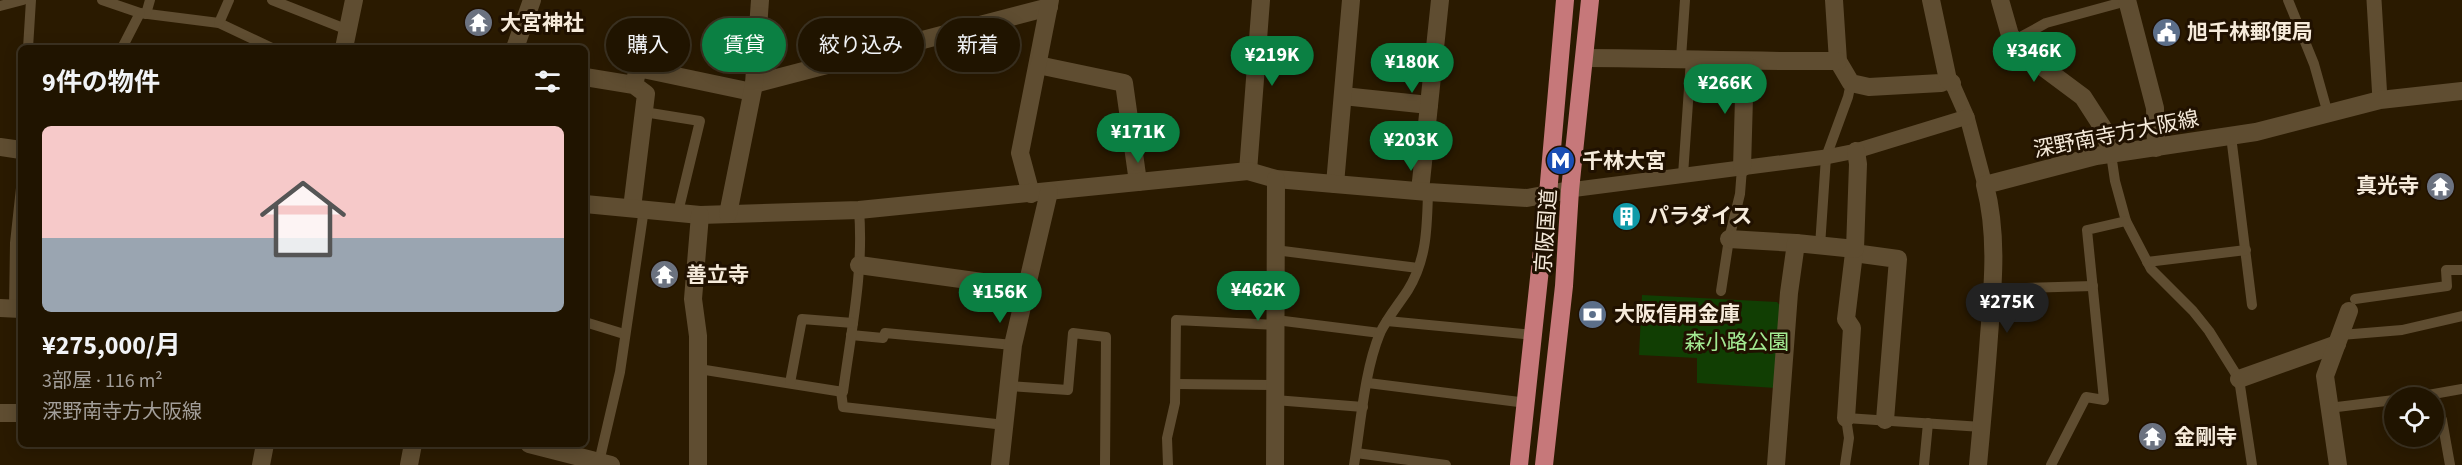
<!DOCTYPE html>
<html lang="ja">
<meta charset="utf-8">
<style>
:root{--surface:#201400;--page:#2d210f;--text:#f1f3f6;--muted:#a29e99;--line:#3d3322;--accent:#0b8043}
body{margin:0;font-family:"Source Sans 3","Noto Sans JP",sans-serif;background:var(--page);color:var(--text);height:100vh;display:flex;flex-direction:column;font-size:22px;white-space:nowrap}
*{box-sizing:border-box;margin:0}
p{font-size:20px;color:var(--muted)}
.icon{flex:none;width:33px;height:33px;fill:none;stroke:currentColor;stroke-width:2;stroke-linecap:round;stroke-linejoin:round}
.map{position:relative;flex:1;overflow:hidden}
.details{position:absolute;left:18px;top:45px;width:570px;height:402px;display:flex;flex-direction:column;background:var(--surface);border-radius:9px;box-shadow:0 3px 15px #0003,0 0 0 2px var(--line)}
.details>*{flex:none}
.top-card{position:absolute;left:606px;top:18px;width:570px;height:54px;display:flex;gap:12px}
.controls{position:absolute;left:2384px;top:387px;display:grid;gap:12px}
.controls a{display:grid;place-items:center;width:60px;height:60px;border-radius:50%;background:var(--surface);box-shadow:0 3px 15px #0003,0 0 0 2px var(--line);font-size:30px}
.price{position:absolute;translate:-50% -51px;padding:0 14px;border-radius:21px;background:var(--accent);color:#fff;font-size:20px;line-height:39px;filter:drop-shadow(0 2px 3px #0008)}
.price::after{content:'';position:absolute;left:50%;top:36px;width:18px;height:14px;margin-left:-9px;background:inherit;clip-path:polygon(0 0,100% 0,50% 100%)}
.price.on{background:#222;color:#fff}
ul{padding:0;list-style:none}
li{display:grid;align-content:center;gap:12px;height:318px;padding:0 24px}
li span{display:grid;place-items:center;height:186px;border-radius:9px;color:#555}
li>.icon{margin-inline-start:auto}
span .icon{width:108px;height:108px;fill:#fffc;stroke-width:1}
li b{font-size:26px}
h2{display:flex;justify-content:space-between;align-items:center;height:72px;padding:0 24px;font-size:26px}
.chip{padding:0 21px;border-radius:27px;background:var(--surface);box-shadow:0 3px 15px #0003,0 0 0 2px var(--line);font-size:21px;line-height:54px}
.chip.on{background:var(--accent);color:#fff}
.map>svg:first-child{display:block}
</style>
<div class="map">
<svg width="2462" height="465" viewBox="0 0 2462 465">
<rect width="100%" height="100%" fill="#2a1a00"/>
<path fill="#113e03" d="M1642,295l135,7 6,7 -7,79 -79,-5v-25l-58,-3z"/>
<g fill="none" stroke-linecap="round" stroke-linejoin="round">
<g stroke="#5f4d31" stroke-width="10">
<path d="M102,0l38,13 79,10 53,25"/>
<path d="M272,0l76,30"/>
<path d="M2288,0l26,64 14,50"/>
<path d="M0,6l23,-6"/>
<path d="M146,14l4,-14"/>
<path d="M219,23l10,-23"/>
<path d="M2015,40l31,-17 81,-22"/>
<path d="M28,48l3,-48"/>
<path d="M122,48l18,-35"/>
<path d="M1681,58l4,-58"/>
<path d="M644,112l56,9 -22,91"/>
<path d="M2231,136l21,169"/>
<path d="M2111,154l4,27 11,40 25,48 42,42 16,20 30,48 13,86"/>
<path d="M1683,175l8,-116"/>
<path d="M1820,246l6,-89 22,-60 3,-14"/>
<path d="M1275,250l143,18"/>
<path d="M2147,262l99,-12"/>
<path d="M1993,289l100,-3"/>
<path d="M1721,291l8,-52 11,-45 2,-26"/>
<path d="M2355,299l92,-13 -1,-16h16"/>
<path d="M14,308l1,-65 6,-55"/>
<path d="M1276,320l104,13"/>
<path d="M1387,321l147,14"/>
<path d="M585,322l39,12"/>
<path d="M851,335l32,3 2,-5 128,12"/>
<path d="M2341,335l61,-5 60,-14"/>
<path d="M699,369l144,23c8,-60 21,-121 16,-182"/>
<path d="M790,383l12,-64 51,4"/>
<path d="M1368,383l159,20"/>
<path d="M1176,384l100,1"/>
<path d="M1009,386l59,4 5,-57 33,4 -1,128"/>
<path d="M841,391l2,16 162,18"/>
<path d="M2411,398l51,-9"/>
<path d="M2433,398l9,22 8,45"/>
<path d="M1275,400l88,7"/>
<path d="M2329,408l65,-8"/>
<path d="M1356,453l90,12"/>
<path d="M599,462l21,-90 24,-163"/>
<path d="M1168,465l-1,-27 8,-35 1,-83 100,5"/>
<path d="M1354,465c7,-42 10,-93 26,-132 7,-15 19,-29 28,-43 19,-31 19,-63 20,-98"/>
<path d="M1845,465l4,-27 -3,-20 136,9"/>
<path d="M1924,465l4,-42"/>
<path d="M2051,465l35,-68 18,3 -17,-170 39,-9"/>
</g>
<g stroke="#5f4d31" stroke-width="15">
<path d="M2374,0l6,100"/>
<path d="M1952,83l15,34 18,68"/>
<path d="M1570,190l256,-33 30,-6 111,-34"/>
</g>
<g stroke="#5f4d31" stroke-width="18">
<path d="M1834,0l4,61 13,22 18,4 72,-4 7,-3"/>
<path d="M1931,0l17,80 4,3"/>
<path d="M2000,0l10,35 22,24 51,38 20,31 8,26"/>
<path d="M2127,0l28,108 1,40"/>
<path d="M344,48l10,-48"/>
<path d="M515,48l17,-48"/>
<path d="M1585,58c85,0 169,4 253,3"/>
<path d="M1038,65l86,18 14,99"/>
<path d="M585,77l49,8 12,9 -14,114"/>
<path d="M754,84l295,-77"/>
<path d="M634,85l4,-17 114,24"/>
<path d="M1343,96l86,9"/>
<path d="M0,147l21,3"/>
<path d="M1742,168l3,-106"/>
<path d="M1248,171l13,-171"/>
<path d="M1335,184l16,-184"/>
<path d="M1420,191l20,-191"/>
<path d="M1031,194l-11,-41 30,-153"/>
<path d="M585,204l115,11 159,-5 389,-39 28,8 152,13 99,6 43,-8"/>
<path d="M728,214l26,-130 6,-84"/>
<path d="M1729,239l67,4"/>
<path d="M1855,249l-1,4 44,6 -13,161"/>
<path d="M859,265l167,23"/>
<path d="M0,308l21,1"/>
<path d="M2239,379l98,-35"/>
<path d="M0,413h21"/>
<path d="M1846,418l6,-90 -6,-9 8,-66"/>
<path d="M529,444l82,21"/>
<path d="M261,465l4,-21"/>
<path d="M409,465l4,-21"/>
<path d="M698,465v-129l-5,-37 7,-84"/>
<path d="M1000,465l13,-120 36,-153"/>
<path d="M1275,465l1,-286"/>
<path d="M1776,465l13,-172 7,-50 59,6 3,-85 -2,-13"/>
<path d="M2338,465l-13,-89 24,-65"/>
</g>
<path stroke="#5f4d31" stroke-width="18" d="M1978,465c4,-43 8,-86 11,-129 4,-51 9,-101 -4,-151l111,-29 160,-24 124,-32 82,-9"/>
<g stroke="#c6787a" stroke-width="18">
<path d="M1519,465l29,-271 17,-194"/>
<path d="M1544,465l20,-179 6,-96 20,-190"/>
</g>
</g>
<defs>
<symbol id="temple-disc" viewBox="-11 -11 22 22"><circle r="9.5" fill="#6b7280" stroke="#201100"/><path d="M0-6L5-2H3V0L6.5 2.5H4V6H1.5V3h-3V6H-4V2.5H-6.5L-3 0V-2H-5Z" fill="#fff"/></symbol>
<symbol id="civic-disc" viewBox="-11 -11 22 22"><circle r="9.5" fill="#5c6f8a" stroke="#201100"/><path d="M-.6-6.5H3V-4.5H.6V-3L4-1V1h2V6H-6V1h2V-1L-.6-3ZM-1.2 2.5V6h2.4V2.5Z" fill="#fff"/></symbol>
<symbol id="metro-disc" viewBox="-11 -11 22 22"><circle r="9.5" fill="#1a4fb4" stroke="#201100"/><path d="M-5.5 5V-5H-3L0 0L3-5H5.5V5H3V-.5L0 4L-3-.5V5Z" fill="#fff"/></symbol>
<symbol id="building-disc" viewBox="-11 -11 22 22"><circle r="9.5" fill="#0f9aa8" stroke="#201100"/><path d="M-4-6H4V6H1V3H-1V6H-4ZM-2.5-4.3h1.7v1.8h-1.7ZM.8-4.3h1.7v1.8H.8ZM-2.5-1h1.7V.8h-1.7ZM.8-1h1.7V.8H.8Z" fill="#fff"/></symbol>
<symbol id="bank-disc" viewBox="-11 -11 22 22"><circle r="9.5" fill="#5c6f8a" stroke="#201100"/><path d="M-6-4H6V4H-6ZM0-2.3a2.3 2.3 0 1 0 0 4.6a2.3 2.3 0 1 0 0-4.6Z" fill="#fff"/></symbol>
</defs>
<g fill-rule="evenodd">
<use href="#temple-disc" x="462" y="6" width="33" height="33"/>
<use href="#civic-disc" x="2150" y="16" width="33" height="33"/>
<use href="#metro-disc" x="1544" y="144" width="33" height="33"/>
<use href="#temple-disc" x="2424" y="170" width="33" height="33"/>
<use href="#building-disc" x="1610" y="200" width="33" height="33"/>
<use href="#temple-disc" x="648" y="258" width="33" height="33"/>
<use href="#bank-disc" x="1576" y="298" width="33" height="33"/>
<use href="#temple-disc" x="2136" y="420" width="33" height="33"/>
</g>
<g text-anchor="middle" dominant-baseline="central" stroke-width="6" stroke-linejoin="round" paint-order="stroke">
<g font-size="21" font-weight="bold" fill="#f6ebdb" stroke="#201100" text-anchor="start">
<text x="500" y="23">大宮神社</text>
<text x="2187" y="32">旭千林郵便局</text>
<text x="1582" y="161">千林大宮</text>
<text x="2419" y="186" text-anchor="end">真光寺</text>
<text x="1648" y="216">パラダイス</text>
<text x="686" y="275">善立寺</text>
<text x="1614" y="314">大阪信用金庫</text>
<text x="2174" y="437">金剛寺</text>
</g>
<g font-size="21" fill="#f6ebdb" stroke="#201100">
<text transform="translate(2116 134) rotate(-11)">深野南寺方大阪線</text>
<text transform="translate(1546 231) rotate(-86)">京阪国道</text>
</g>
<g font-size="21" fill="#a3ea92" stroke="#201100">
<text x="1737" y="342">森小路公園</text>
</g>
</g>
</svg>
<div class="controls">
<a><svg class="icon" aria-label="locate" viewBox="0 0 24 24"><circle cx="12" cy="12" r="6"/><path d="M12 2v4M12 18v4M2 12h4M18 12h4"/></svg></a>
</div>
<b class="price" style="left:2034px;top:83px">¥346K</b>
<b class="price" style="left:1272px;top:87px">¥219K</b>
<b class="price" style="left:1412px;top:94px">¥180K</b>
<b class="price" style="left:1725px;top:115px">¥266K</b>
<b class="price" style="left:1138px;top:164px">¥171K</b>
<b class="price" style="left:1411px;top:172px">¥203K</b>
<b class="price" style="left:1258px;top:322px">¥462K</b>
<b class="price" style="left:1000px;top:324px">¥156K</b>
<b class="price on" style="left:2007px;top:334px">¥275K</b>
<div class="top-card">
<a class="chip">購入</a>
<a class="chip on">賃貸</a>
<a class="chip">絞り込み</a>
<a class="chip">新着</a>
</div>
<section class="details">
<h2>9件の物件<svg class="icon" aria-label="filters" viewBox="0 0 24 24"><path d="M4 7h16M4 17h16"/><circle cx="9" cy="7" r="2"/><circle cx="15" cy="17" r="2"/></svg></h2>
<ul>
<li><span style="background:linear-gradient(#f6c9c9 60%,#9aa5b1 0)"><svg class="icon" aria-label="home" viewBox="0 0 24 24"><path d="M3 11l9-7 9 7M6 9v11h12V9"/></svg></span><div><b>¥275,000/月</b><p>3部屋 · 116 m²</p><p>深野南寺方大阪線</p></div></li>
</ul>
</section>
</div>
